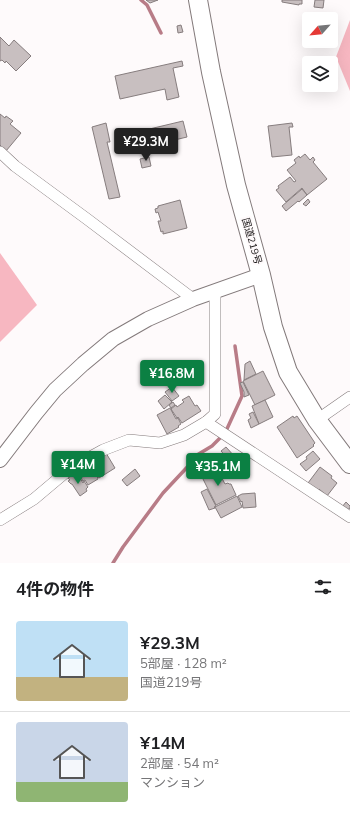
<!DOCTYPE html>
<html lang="ja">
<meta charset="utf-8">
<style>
:root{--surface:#fff;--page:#f2f2f2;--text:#202124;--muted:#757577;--line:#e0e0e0;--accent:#0b8043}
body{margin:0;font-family:Mulish,"Noto Sans JP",sans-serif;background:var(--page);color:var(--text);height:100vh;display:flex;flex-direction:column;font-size:15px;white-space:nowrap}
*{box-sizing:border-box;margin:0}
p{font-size:13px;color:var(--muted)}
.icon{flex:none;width:22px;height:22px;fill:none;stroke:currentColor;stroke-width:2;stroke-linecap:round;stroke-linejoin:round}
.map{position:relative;height:563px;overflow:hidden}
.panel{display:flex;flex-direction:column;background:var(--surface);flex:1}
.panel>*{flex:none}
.needle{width:26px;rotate:243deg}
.buttons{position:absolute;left:302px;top:12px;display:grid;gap:8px}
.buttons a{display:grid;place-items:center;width:36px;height:36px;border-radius:4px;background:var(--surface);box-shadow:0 4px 16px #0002;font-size:20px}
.price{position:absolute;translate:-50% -34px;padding:0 9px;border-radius:4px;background:var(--accent);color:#fff;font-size:13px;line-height:26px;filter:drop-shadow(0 1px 2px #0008)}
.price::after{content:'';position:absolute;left:50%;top:24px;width:12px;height:9px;margin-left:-6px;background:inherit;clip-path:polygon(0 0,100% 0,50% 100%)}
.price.active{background:#222;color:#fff}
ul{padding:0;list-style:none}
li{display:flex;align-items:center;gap:12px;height:100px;padding:0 16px}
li+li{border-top:1px solid var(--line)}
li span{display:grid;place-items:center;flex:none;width:112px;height:80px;border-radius:4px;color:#555}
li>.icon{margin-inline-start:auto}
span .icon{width:48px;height:48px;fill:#fffc;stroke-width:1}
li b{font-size:17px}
h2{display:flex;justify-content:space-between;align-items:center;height:48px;padding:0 16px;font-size:17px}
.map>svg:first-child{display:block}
</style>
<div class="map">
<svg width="350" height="563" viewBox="0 0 350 563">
<rect width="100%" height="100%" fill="#fefafb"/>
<g fill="#f7b7c1">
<path d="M350,20v71l-14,-34z"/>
<path d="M0,253l37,52 -37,37z"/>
</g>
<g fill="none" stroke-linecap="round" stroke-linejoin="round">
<g stroke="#b87c87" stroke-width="3.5">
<path d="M141,0l6,5 14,28"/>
<path d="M226,431l16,-35 -7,-50"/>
<path d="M113,563l10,-16 40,-54 29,-31 5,-7 15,-9 8,-8"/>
</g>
</g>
<g fill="#c8bfc0" stroke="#867d7e">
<path d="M146,0h12l-8,3z"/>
<path d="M282,0h20v4h-3v1l-17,-3z"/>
<path d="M315,0h9l-1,8 -9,-1z"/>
<path d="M181,25l2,7 -5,1 -1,-7z"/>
<path d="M0,37l9,9 5,-6 17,16 -15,15 -10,-10 -1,2 -3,-3 -2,1z"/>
<path d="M182,61l1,5 -10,2 6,29 -12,3 -2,-11 -45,10 -5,-23z"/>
<path d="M0,114l5,4 1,-2 7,5 -3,3 11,9 -15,18 -6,-6z"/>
<path d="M183,121l4,16 -67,16 -4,-16z"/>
<path d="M106,123l4,19h-3l13,55 -11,2 -17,-72z"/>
<path d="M292,123l1,4h-4l3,28 -20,2 -4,-31z"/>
<path d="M305,154l5,6 3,-3 2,3 -2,2 14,17 -20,16 -5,-7 -16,14 -10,-12 3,-2 -1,-2 12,-9 4,5 2,-1 -9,-11 9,-7 -2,-3 5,-4 1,2z"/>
<path d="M149,157l2,9 -9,2 -2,-9z"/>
<path d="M302,189l5,6 -8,7 -1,-1 -12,10 -4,-5z"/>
<path d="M308,199l2,3 -4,4 -3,-2z"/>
<path d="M180,200l7,28 -24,6v-3l-2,1 -3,-11h3l-3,-9 -2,1 -1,-4 3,-1v-2z"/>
<path d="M250,361l6,13 -12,6 1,-16z"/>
<path d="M263,371l12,24 -20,10 -12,-24z"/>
<path d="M243,382l6,13 -5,2v-5l-4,-9z"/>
<path d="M172,387l7,9 -7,5 -7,-9z"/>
<path d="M165,395l7,7 -8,7 -6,-8z"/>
<path d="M189,396l6,10 2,-1 4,6 -19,12 -4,-6 -1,1 -6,-9 5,-4 1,2 7,-5 -2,-2z"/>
<path d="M265,400l8,17 -14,7 -7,-18z"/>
<path d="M173,402l2,3 -4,3 -2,-3z"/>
<path d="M170,408l6,11 2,-1 3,6 -3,2 1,1 -12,7 -10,-19z"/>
<path d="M253,412l6,12 -8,4 -3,-8 3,-2 -2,-4z"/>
<path d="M293,416l1,2 3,-2 18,27 -2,2 1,1 -17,12 -20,-31z"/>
<path d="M226,447l9,10 -5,4 -9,-10z"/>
<path d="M313,451l7,8 -14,12 -6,-7 7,-5 -1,-2z"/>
<path d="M106,453l9,15 -16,10 -2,-3 -3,-1 -7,-10z"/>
<path d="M88,466l5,9 4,1 1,3 -10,6 -3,-5 -2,1 -4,-6 2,-1 -2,-5 3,-2 1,2z"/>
<path d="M320,467l12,9 -1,2 6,5 -10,13 -8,-7 -1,2 -10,-8z"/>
<path d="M135,469l5,7 -13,10 -5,-6z"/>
<path d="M217,469l8,15 3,-1 1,1h2l5,11 -20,10 -14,-28z"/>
<path d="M75,474l3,5 2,-1 3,5 1,-2 4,6 -2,2 1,2 -7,5 -8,-12h-1l-3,-3 2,-1 -2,-2z"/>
<path d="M207,489l9,17 -2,1 1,1 -6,2 -8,-18z"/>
<path d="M255,493l1,14 -13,1 -1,-7 -1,1 -3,-6 4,-2z"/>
<path d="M237,496l5,11 -21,11 -6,-11z"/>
<path d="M346,502l4,4v2l-4,3 -4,-4z"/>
</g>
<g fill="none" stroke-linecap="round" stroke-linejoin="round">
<defs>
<g id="minor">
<path d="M0,152l15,14 72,53 106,80"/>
<path d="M317,420l33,-23"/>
<path d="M206,422l144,95"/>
<path d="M0,520l34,-21 38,-32 31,-17 26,-10 31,3 24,-8 22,-13 9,-8v-122"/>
</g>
<path id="tertiary" d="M0,460l36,-47 19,-23 28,-26 30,-25 35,-20 45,-20 68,-24"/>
<path id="trunk" d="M198,0l13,72 25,113 25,90 12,52 15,45 29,48 33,44"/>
</defs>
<use href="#minor" stroke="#837a7b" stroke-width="12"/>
<use href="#tertiary" stroke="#837a7b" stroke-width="16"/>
<use href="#trunk" stroke="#837a7b" stroke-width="20"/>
<use href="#minor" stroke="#fff" stroke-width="11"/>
<use href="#tertiary" stroke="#fff" stroke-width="14"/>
<use href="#trunk" stroke="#fff" stroke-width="18"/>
</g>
<g text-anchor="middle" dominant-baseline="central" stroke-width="4" stroke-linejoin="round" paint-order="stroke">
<g font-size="10" fill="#1c1919" stroke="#fefafb">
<text transform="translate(252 241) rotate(74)">国道219号</text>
</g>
</g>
</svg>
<div class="buttons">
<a><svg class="needle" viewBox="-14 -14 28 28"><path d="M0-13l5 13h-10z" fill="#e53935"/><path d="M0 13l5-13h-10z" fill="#757577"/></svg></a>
<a><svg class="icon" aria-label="layers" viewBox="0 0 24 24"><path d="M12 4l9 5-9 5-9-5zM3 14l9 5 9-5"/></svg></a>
</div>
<b class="price active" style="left:146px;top:162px">¥29.3M</b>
<b class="price" style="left:172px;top:394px">¥16.8M</b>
<b class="price" style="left:78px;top:485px">¥14M</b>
<b class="price" style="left:218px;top:487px">¥35.1M</b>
</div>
<section class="panel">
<h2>4件の物件<svg class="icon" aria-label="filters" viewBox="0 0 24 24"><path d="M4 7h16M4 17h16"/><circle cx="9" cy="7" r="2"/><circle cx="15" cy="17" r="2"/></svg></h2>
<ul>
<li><span style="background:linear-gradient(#bfe0f5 70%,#c2b280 0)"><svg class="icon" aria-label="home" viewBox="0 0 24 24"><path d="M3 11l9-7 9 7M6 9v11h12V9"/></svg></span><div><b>¥29.3M</b><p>5部屋 · 128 m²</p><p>国道219号</p></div></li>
<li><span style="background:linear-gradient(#c9d6e8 75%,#8fb573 0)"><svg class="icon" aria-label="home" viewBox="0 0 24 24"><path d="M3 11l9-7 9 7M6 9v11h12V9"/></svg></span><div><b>¥14M</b><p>2部屋 · 54 m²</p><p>マンション</p></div></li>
</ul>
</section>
